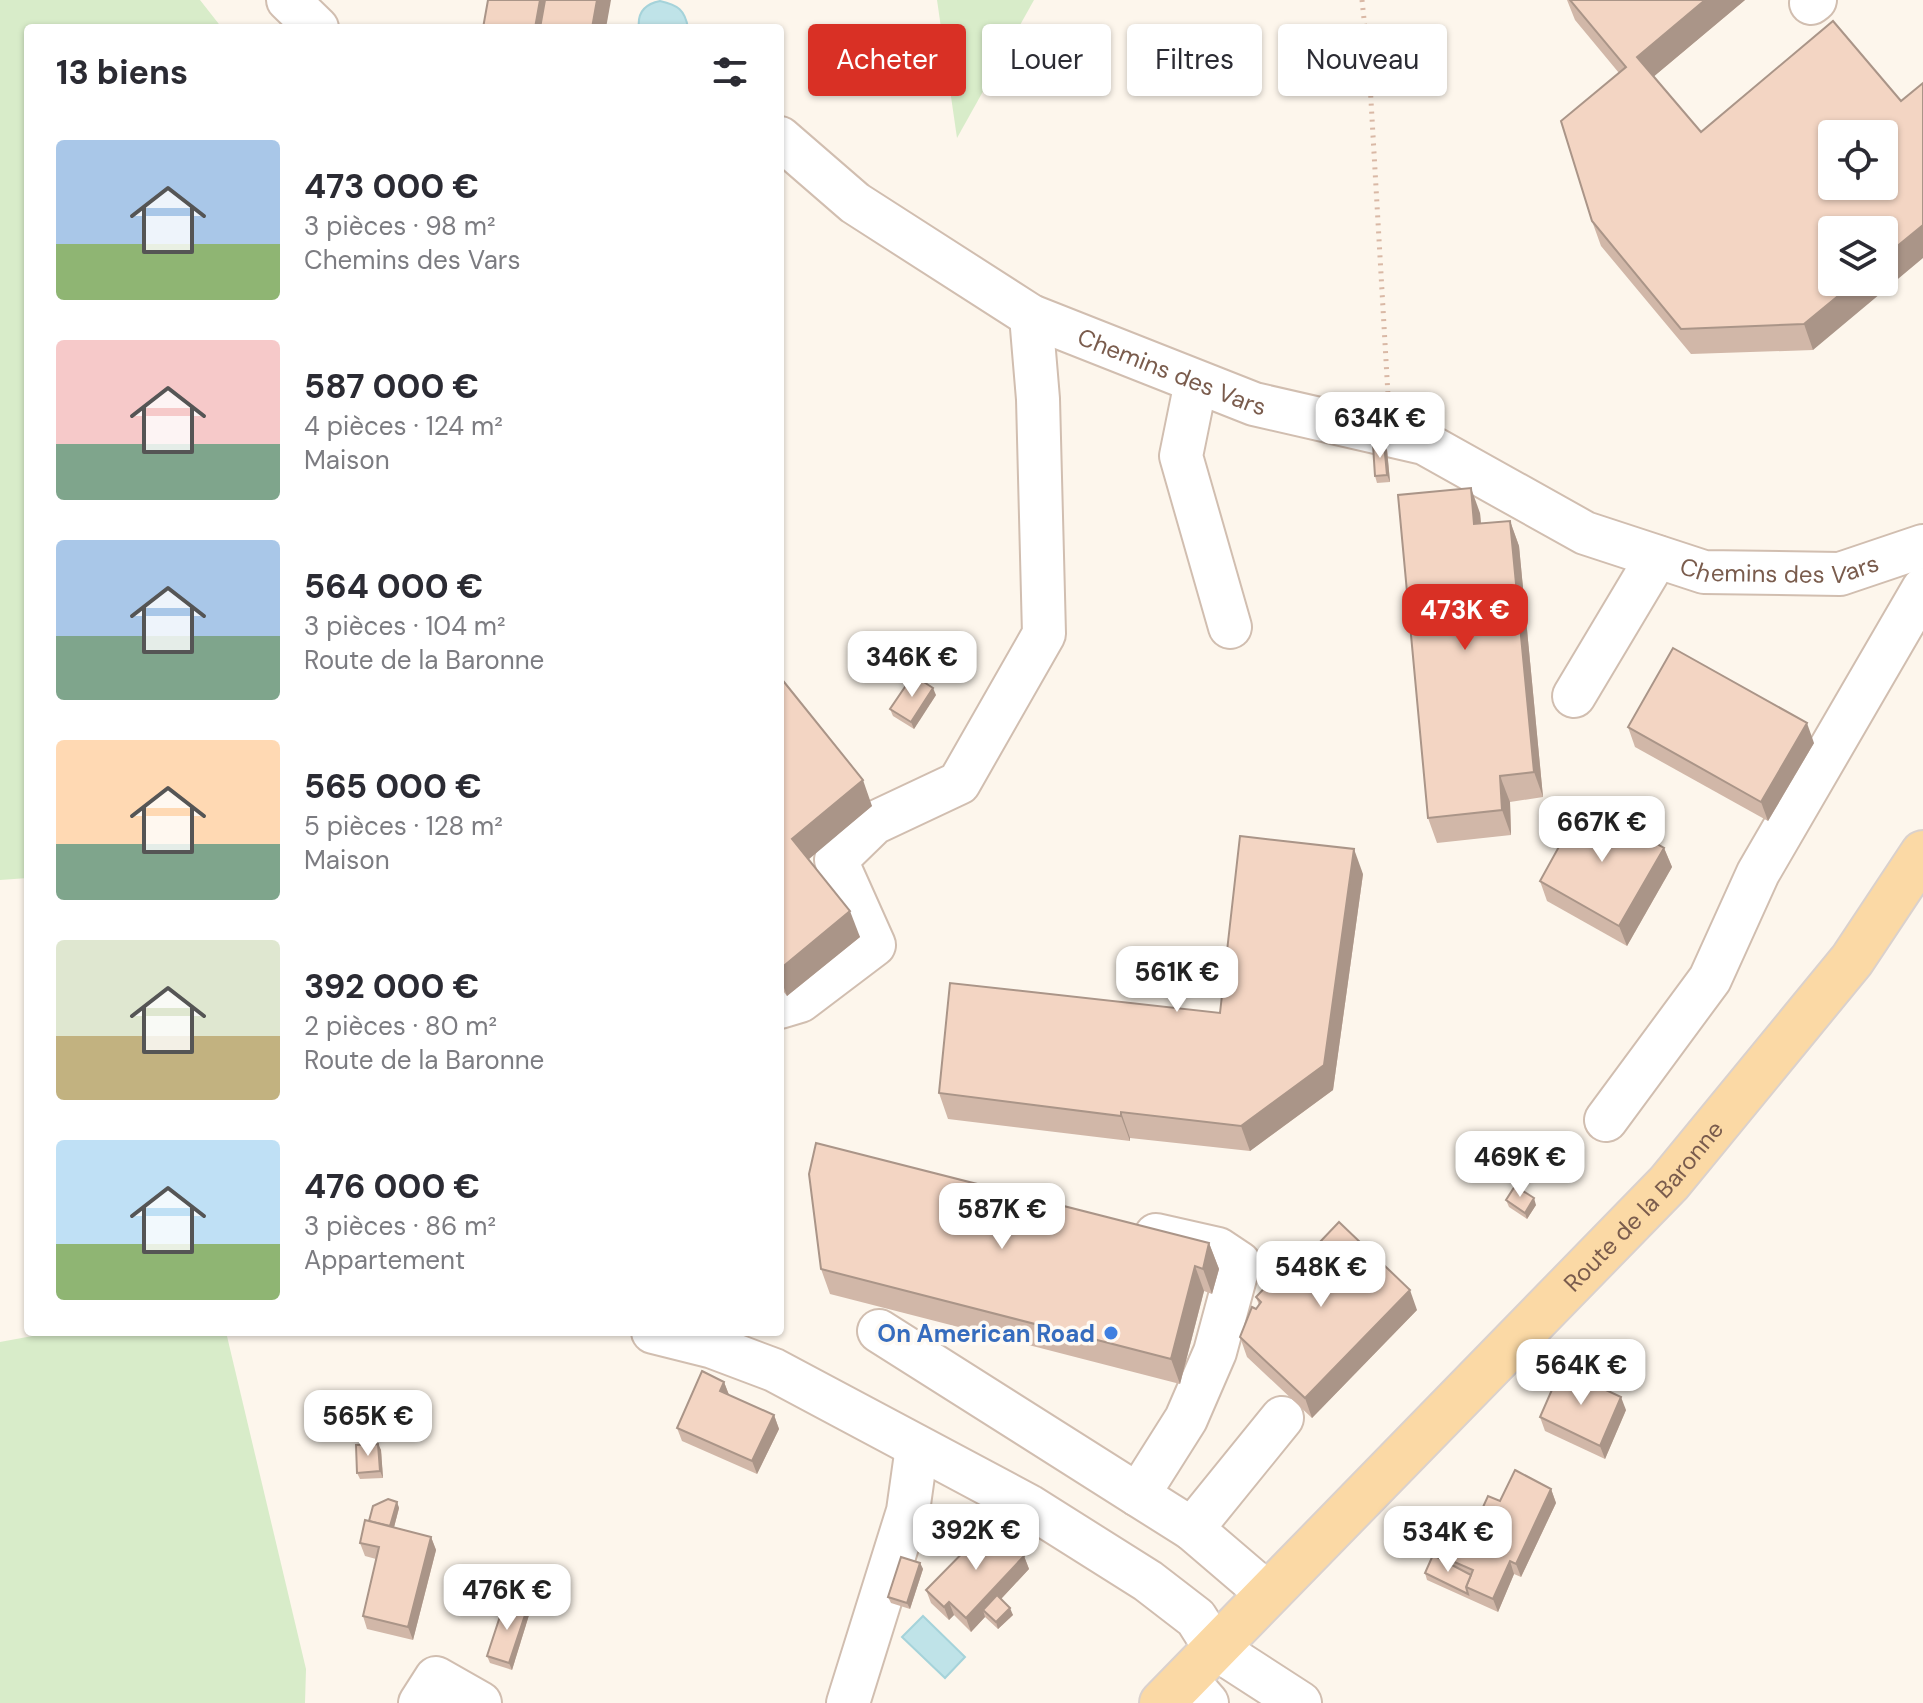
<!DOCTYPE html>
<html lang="fr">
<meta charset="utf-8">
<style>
:root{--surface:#fff;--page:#f2f2f3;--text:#2b2b33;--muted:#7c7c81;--accent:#d93025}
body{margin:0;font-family:"DM Sans",sans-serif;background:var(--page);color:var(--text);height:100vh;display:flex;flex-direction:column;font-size:30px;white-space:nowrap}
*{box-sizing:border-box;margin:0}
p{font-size:26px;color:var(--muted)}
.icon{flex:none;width:44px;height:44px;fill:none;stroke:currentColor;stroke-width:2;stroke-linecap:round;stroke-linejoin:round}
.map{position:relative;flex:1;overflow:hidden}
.sheet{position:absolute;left:24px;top:24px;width:760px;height:1312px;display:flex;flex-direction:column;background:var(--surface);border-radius:8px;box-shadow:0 2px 6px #0004}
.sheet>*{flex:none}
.hud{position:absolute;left:808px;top:24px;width:760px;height:72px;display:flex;gap:16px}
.tools{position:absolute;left:1818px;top:120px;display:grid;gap:16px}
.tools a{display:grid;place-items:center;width:80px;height:80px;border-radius:8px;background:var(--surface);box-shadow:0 2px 6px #0004;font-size:40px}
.price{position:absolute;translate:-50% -68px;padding:0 18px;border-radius:16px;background:#fff;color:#222;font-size:26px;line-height:52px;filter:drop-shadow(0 2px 4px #0008)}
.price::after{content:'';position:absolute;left:50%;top:48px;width:24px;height:18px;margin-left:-12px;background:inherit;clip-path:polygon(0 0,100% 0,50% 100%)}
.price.selected{background:var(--accent);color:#fff}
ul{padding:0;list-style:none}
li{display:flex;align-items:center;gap:24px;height:200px;padding:0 32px}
li span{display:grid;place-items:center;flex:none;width:224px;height:160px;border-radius:8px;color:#555}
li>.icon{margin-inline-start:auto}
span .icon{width:96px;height:96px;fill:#fffc;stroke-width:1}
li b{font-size:34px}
h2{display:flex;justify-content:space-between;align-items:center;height:96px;padding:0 32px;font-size:34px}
.pill{padding:0 28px;border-radius:8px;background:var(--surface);box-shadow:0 2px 6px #0004;font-size:28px;line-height:72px}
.pill.selected{background:var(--accent);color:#fff}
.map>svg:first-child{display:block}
</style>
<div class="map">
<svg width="1923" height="1703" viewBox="0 0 1923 1703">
<rect width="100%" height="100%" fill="#fdf6ec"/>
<g fill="#d8ecc9">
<path d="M0,0h200l22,28h-194v850l-28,2z"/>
<path d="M937,0h97l-77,138z"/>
<path d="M54,1332h172l80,337 -1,34h-305v-361z"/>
</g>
<g fill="#bfe3e8" stroke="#a5d3da" stroke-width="2">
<path d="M660,1c18,4 25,9 28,27h-49c-2,-16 6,-24 21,-27z"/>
<path d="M923,1616l42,41 -20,21 -43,-41z"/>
</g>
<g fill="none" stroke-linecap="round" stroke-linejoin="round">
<defs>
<g id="minor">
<path d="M288,0l29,28"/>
<path d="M1811,3l4,-3"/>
<path id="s1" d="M780,138l75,65 176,113 223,88 170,39 161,90 119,39 136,2 83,-28"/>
<path d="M1196,382l-15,74 49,171"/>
<path d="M1574,696l83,-139"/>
<path d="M780,1007l20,-6 74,-56 -38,-85 38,-37 85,-40 85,-149 -6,-235 -7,-83"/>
<path d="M1606,1120l104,-141 48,-106 165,-284"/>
<path d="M1156,1235l62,14 21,14 -24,89 -29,67 -48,76 54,34"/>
<path d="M879,1331l259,164"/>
<path d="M653,1332l60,15 61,23 255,136 119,75 48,37 19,30 85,55"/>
<path d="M1268,1594l-76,-65 90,-111"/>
<path d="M1186,1679l21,24"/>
<path d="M420,1703l16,-25 44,25"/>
<path d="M848,1703l60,-192 9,-64"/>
</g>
<g id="major">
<path id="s2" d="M1162,1703l507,-520 183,-223 71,-107"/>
</g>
</defs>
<use href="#minor" stroke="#d1beb0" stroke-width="46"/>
<use href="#major" stroke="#dad1cd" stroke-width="48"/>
<path stroke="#d9b8a5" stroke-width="5" stroke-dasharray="2 6" stroke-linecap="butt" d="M1362,0l7,66 19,329"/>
<use href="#minor" stroke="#fff" stroke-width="42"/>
<use href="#major" stroke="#fbd9a5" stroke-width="44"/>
</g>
<g fill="#d1b7a8">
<path d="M1567,0h178l-92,77 48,55 132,-111 -20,329 -122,4 -90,-108 -9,-25 27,-148 -44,-53z"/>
<path d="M1387,450l3,32 -13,1 -2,-7z"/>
<path d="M1480,513l1,11 29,-3 9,25 24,251 -33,5 1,33 -74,8 -9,-25z"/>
<path d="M780,677l92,129 -64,53 52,78 -73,59 -7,-9z"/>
<path d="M936,695l-22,34 -21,-13 -3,-7z"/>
<path d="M1628,727l186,16 -46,78 -133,-74z"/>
<path d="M1664,848l8,19 -45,79 -80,-45 -7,-20z"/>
<path d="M1363,874l-30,216 -83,61 -120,-13v3l-182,-22 -9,-26 281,-80z"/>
<path d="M1506,1200l30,5 -9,14 -18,-12z"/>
<path d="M1209,1243l10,26 -7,25 -8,-3 -24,93 -350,-90 -9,-25z"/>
<path d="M1299,1264l118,46 -105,108 -65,-61 -7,-20 19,-32 -3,-8z"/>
<path d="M724,1382l5,13 45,20 5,14 -22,45 -75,-33 -5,-13z"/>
<path d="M1626,1410l-21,49 -60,-28 -5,-14z"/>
<path d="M378,1444l3,6 2,28 -23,1 -3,-6z"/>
<path d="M1551,1489l5,14 -35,74 -7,-3 -16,38 -71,-32 -2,-7 29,-8 -2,-4 48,-60z"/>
<path d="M397,1502l2,6 -5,19 37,10 5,13 -23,90 -46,-11 -4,-13 13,-57 -11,-3 -5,-13 9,-22z"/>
<path d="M967,1537l57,19 5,13 -28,30 12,16 -15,14 -13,-12 -14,15 -17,-17 -5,5 -18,-17 -5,-13 44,-45z"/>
<path d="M920,1563l3,6 -13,40 -19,-6 -3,-6z"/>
<path d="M527,1609l2,6 -17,55 -22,-7 -3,-7z"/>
</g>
<g fill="#aa9588">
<path d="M540,0h10l-5,28h-10z"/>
<path d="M597,0h14l-5,28h-14z"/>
<path d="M1705,0h40l-99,83 -9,-26z"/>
<path d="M1923,225v33l-110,92 -9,-26 51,-42h29v-25z"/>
<path d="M1384,443l3,7 3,32 -3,-7z"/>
<path d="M1471,488l9,25 3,36 -9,-25z"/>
<path d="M1510,521l9,25 24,251 -9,-25z"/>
<path d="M933,688l3,7 -22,34 -3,-7z"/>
<path d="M1807,723l7,20 -46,78 -7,-19z"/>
<path d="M1500,776l10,26 1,33 -9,-25z"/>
<path d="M863,780l9,26 -70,59 -10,-26z"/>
<path d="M1664,848l8,19 -45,79 -8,-20z"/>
<path d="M1354,849l9,25 -30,216 -83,61 -9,-25z"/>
<path d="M850,911l10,26 -73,59 -7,-19v-8z"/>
<path d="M1121,1112l9,26v3l-9,-25z"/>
<path d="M1534,1198l2,7 -9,14 -2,-6z"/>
<path d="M1209,1243l10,26 -7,25 -9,-25z"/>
<path d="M1195,1266l9,25 -24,93 -9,-25z"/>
<path d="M1410,1290l7,20 -105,108 -7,-20z"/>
<path d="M724,1382l5,13 -9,-4z"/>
<path d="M1621,1397l5,13 -21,49 -5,-13z"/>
<path d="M774,1415l5,14 -22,45 -5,-13z"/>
<path d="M378,1444l3,6 2,28 -3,-7z"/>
<path d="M1551,1489l5,14 -35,74 -5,-13z"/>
<path d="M397,1502l2,6 -8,31 -3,-7z"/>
<path d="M431,1537l5,13 -23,90 -5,-13z"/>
<path d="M1024,1556l5,13 -42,45 -4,-4 2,7 -14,15 -5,-14z"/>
<path d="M1510,1561l4,13 -16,38 -5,-13z"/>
<path d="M920,1563l3,6 -13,40 -3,-6z"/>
<path d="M949,1602l5,13 -5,5 -5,-13z"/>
<path d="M1010,1608l3,7 -15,14 -2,-7z"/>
<path d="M527,1609l2,6 -17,55 -3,-7z"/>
</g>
<g fill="#f3d5c3" stroke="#aa9588" stroke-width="2" fill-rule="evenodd">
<path d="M488,0h52l-5,28h-52z"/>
<path d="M545,0h52l-5,28h-52z"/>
<path d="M1570,0h135l-68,57 64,75 132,-111 68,80 22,-18v142l-39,32v-27h-52v52h23l-51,42 -123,5 -89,-108 -31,-100 65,-54zM1832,134h52v52h-52z"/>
<path d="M1384,443l3,32 -12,1 -2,-31z"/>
<path d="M1471,488l3,36 36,-3 24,251 -34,4 2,34 -74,8 -30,-323z"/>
<path d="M1673,648l134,75 -46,79 -133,-75z"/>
<path d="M913,675l20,13 -22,34 -21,-13z"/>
<path d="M780,677l83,103 -71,59 58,72 -70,58z"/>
<path d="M1583,803l81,45 -45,78 -79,-45z"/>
<path d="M1240,836l114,13 -30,216 -83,61 -120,-14v4l-182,-23 11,-110 270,30z"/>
<path d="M816,1143l393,100 -6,26 -8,-3 -24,93 -350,-90 -12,-95z"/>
<path d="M1515,1186l19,12 -9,15 -19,-13z"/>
<path d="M1339,1222l71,68 -105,108 -65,-61 12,-30 4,2 5,-7 -5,-5 36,-38 7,5z"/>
<path d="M1561,1369l60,28 -21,49 -60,-29z"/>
<path d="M702,1371l22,11 -4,9 54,24 -22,46 -75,-33z"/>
<path d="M378,1444l2,27 -23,2 -1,-28z"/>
<path d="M1515,1470l36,19 -35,75 -6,-3 -17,38 -27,-12 7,-17 -21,-9 10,-24 6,3 20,-44 12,5z"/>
<path d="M388,1499l9,3 -7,24 -21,-5 4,-15z"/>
<path d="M365,1520l66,17 -23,90 -45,-11 16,-69 -19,-4z"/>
<path d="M984,1521l4,5 -16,17 -5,-6z"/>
<path d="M991,1524l33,32 -58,62 -17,-16 -5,5 -18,-17z"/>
<path d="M1433,1555l38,20 -5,12 2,7 -43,-21z"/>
<path d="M901,1557l19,6 -13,40 -19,-6z"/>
<path d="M997,1595l13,13 -14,14 -13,-12z"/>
<path d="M505,1601l22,8 -18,54 -22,-7z"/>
</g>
<circle fill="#3f7fe0" stroke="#fffaf3" stroke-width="3" cx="1111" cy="1333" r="8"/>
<g text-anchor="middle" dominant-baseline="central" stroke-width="7" stroke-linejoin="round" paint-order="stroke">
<g font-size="24" fill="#7a5c4d" stroke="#fffaf3">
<text stroke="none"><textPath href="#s1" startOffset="460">Chemins des Vars</textPath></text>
<text stroke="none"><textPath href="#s1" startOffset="1108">Chemins des Vars</textPath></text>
<text stroke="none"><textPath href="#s2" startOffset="692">Route de la Baronne</textPath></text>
</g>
<g font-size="24" font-weight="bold" fill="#366cbe" stroke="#fffaf3" text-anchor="end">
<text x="1095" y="1333">On American Road</text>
</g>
</g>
</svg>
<div class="tools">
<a><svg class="icon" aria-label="locate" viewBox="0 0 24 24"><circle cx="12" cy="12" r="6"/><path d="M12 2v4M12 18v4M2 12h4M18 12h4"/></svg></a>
<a><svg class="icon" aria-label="layers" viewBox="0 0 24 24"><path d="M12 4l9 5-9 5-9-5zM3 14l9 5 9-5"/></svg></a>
</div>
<b class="price" style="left:1380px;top:460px">634K €</b>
<b class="price selected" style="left:1465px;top:652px">473K €</b>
<b class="price" style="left:912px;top:699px">346K €</b>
<b class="price" style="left:1602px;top:864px">667K €</b>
<b class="price" style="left:1177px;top:1014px">561K €</b>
<b class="price" style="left:1520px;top:1199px">469K €</b>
<b class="price" style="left:1002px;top:1251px">587K €</b>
<b class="price" style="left:1321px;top:1309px">548K €</b>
<b class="price" style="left:1581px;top:1407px">564K €</b>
<b class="price" style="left:368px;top:1458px">565K €</b>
<b class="price" style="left:976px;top:1572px">392K €</b>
<b class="price" style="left:1448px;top:1574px">534K €</b>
<b class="price" style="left:507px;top:1632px">476K €</b>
<div class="hud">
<a class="pill selected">Acheter</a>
<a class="pill">Louer</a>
<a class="pill">Filtres</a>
<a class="pill">Nouveau</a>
</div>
<section class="sheet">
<h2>13 biens<svg class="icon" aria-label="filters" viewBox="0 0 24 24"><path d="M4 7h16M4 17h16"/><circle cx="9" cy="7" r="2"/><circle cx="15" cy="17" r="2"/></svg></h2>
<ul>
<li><span style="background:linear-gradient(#a9c7e8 65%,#8fb573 0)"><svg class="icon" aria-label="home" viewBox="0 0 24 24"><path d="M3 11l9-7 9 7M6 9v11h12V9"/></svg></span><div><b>473 000 €</b><p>3 pièces · 98 m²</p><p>Chemins des Vars</p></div></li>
<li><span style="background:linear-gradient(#f6c9c9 65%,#7fa58c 0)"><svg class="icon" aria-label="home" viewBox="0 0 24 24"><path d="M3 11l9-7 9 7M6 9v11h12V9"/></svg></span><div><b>587 000 €</b><p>4 pièces · 124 m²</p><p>Maison</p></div></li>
<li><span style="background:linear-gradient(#a9c7e8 60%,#7fa58c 0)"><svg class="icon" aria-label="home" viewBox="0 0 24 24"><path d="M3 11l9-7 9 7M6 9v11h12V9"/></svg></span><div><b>564 000 €</b><p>3 pièces · 104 m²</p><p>Route de la Baronne</p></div></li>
<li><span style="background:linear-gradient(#ffd9b3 65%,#7fa58c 0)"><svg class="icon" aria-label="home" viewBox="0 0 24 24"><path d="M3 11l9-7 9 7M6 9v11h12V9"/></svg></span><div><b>565 000 €</b><p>5 pièces · 128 m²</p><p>Maison</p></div></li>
<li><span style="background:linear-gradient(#dfe7d0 60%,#c2b280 0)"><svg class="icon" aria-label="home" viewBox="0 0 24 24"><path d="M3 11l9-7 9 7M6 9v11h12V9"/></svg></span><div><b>392 000 €</b><p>2 pièces · 80 m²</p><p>Route de la Baronne</p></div></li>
<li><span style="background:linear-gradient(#bfe0f5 65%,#8fb573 0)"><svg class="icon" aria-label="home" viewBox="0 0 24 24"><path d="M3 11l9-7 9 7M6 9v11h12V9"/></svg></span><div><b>476 000 €</b><p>3 pièces · 86 m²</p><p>Appartement</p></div></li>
</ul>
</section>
</div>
